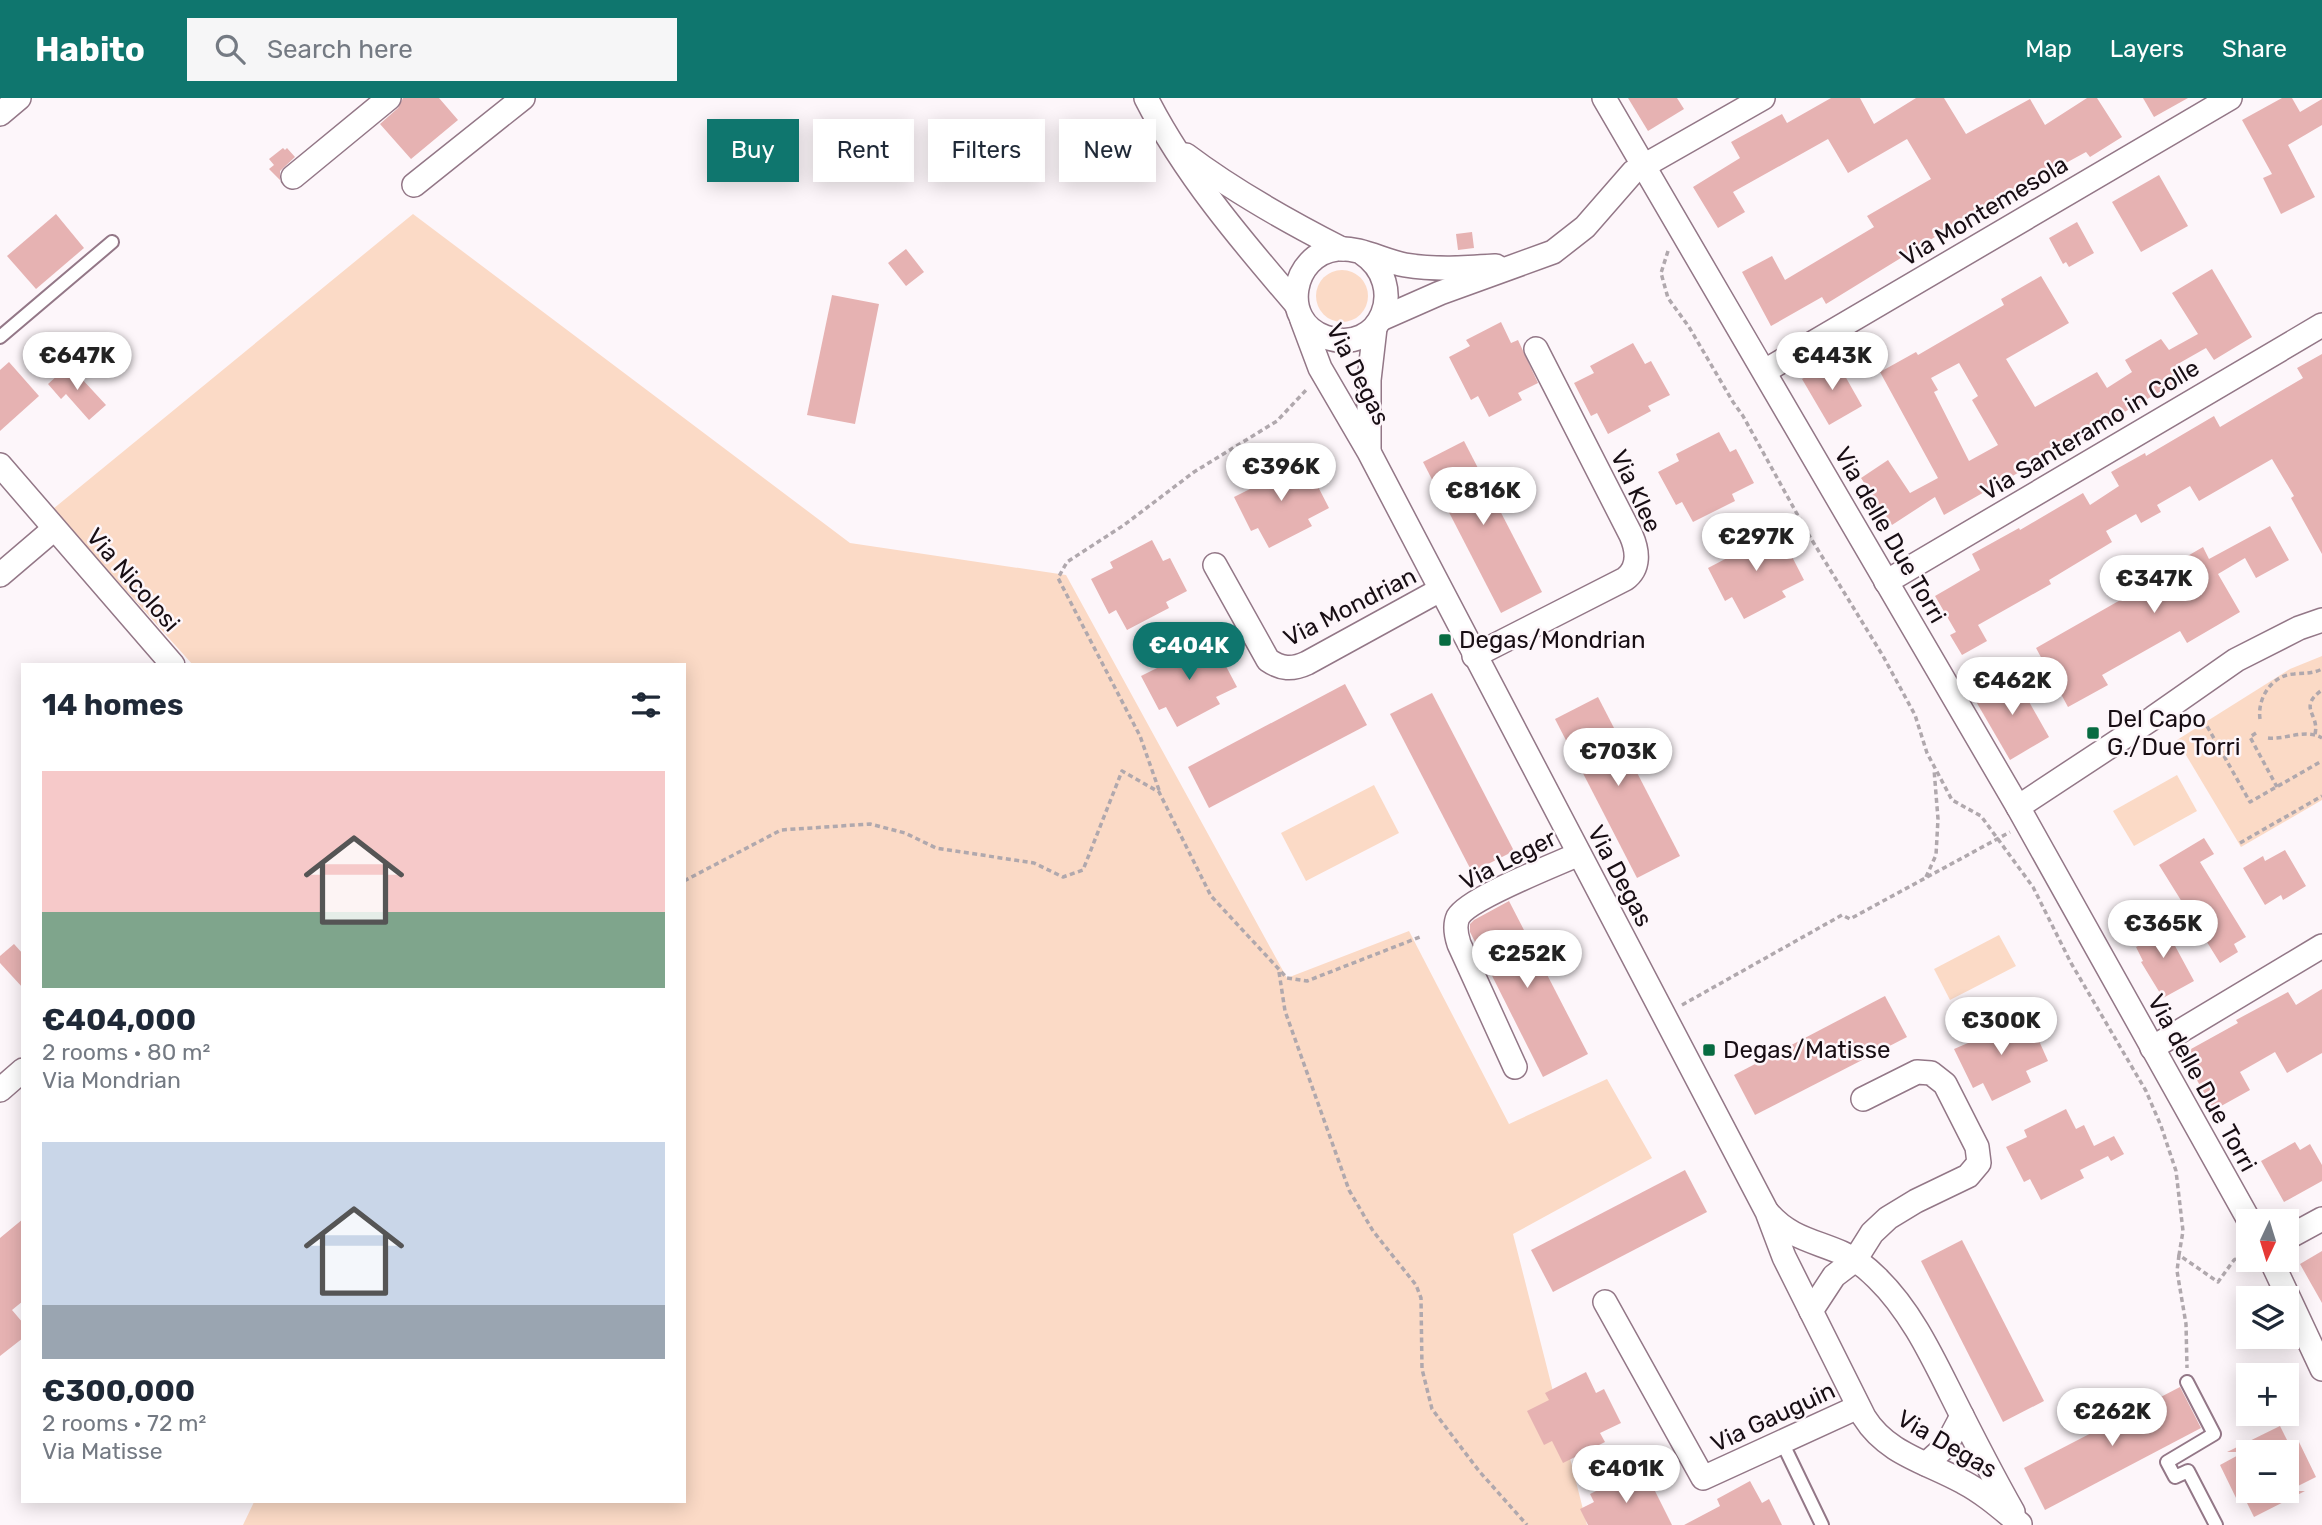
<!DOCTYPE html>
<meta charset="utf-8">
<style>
:root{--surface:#fff;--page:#f6f6f7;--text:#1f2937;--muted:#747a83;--accent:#0f766e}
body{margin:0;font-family:Rubik,sans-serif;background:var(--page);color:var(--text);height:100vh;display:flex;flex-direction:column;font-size:26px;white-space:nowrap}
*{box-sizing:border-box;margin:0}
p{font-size:23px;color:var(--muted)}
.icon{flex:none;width:38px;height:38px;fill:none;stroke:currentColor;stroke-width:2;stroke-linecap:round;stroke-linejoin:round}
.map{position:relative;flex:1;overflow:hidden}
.panel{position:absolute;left:21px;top:565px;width:665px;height:840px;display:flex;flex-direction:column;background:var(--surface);border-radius:0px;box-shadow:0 4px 18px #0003}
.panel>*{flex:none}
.top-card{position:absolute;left:707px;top:21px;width:665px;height:63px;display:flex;gap:14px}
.needle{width:46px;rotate:184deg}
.fabs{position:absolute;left:2236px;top:1111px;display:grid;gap:14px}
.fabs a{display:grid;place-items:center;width:63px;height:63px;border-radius:0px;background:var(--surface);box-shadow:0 4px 18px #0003;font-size:35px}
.price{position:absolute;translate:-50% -60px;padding:0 16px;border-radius:24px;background:#fff;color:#222;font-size:23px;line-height:46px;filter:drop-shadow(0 2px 4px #0008)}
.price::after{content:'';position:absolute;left:50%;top:42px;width:21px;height:16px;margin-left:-10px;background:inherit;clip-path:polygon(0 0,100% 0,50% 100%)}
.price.on{background:var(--accent);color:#fff}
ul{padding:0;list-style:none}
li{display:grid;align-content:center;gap:14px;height:371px;padding:0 21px}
li span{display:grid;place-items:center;height:217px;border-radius:0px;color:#555}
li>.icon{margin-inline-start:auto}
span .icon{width:126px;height:126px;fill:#fffc;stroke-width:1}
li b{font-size:30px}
h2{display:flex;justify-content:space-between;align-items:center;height:84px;padding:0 21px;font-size:30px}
.tag{padding:0 24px;border-radius:0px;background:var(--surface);box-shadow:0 4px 18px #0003;font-size:24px;line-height:63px}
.tag.on{background:var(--accent);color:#fff}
header{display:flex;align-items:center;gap:42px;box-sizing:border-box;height:98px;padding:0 35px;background:var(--accent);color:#fff}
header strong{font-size:33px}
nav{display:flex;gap:38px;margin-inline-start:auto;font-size:24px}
.search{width:490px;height:63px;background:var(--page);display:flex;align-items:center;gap:18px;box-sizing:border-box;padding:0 24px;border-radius:0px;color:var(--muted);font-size:26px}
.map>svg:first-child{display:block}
</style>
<header>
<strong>Habito</strong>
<div class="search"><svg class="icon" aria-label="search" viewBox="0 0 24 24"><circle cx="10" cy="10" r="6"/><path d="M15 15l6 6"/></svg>Search here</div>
<nav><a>Map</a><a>Layers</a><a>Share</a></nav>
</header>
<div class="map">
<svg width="2322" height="1427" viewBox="0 0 2322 1427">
<rect width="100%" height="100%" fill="#fdf6fa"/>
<g fill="#fbdac6">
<path d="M413,116l437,329 216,32 221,403 122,-47 100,193 98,-45 45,79 -139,76 74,291h-1344l11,-23h430v-837h-491l-140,-156z"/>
<circle cx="1342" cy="198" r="26"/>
<path d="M2322,558v144l-81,47 -64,-107 113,-71z"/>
<path d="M2177,677l20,36 -63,35 -21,-35z"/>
<path d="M1374,687l25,48 -93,48 -25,-48z"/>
<path d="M1999,837l17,31 -66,34 -16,-31z"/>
</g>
<g fill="#e6b2b2" fill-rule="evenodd">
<path d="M403,0h36l19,22 -47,39 -31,-35 18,-16z"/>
<path d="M1628,0h49l7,11 -36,22z"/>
<path d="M1831,0h29l14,26 42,-26h28l22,36 64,-35 15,26 42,-27h10l25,39 -32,20 -4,-5 -62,34 -2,-2 -89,51 2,2 -109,67 -4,-7 -51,29 -29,-54 30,-16 13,24 89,-53 -7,-11 64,-37 -24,-40 -59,34 -20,-34 -95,53 12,20 -27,16 -25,-41 47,-29 -9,-16 51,-28 5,9z"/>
<path d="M2143,0h45l-34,19z"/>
<path d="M2282,0h10l8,14 22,-13v26l-34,20 27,52 -34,17 -18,-36 9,-4 -30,-54z"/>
<path d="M283,50l2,2 2,-2 8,9 -15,14v9l-11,-11 5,-4 -5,-6z"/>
<path d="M2159,77l29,51 -47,26 -29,-50z"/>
<path d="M56,116l28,34 -48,41 -29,-33z"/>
<path d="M2077,124l17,31 -25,14 -3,-5 -3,2 -14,-26z"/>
<path d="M1472,134l2,16 -16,2 -2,-16z"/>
<path d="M906,151l18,23 -18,14 -18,-23z"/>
<path d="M2212,171l40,68 -38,23 -8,-12 -30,17 8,13 -240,137 -9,-18 -43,28 -31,-47 27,-18 22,33 28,-15 -58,-106 36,-20 2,3 86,-50 -3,-6 40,-23 28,47 -63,36 29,48 62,-35 10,16 25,-16 -7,-12 36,-21 8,11 29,-16 -26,-41zM1959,265l19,33 -6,4 26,45 -29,16 -35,-69 4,-2 -7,-12z"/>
<path d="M832,197l47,9 -24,120 -48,-9z"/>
<path d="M1501,224l10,21 7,-3 20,43 -20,10 4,7 -33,17 -11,-21 -7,4 -22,-43 21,-11 -4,-6z"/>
<path d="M1633,245l12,21 6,-3 19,34 -22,11 3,5 -43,23 -11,-21 -6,3 -17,-33 20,-10 -4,-7z"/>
<path d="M2322,256v200l-31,-56 3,-2 -22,-37 -73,42 -9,-15 -33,19 4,7 -20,11 -5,-9 -30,17 6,11 -63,38 2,4 -73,41 9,16 -25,14 -12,-20 6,-3 -21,-36 45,-26 -8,-16 47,-26 1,2 63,-37 7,12 29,-19 -8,-14 34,-19 1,3 68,-40 6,11 83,-49 -6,-10z"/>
<path d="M1836,262l26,46 -33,19 -27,-46z"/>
<path d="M9,264l30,34 -39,35v-61z"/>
<path d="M69,267l37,40 -17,15 -23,-26 -5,5 -13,-15z"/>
<path d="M1719,334l11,20 6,-3 18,34 -22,11 3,7 -42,21 -11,-20 -6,3 -18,-33 21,-11 -3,-7z"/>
<path d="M1464,343l78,151 -41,21 -78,-151z"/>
<path d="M1294,360l10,21 8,-4 17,33 -21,11 4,7 -43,22 -11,-20 -7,3 -17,-34 22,-11 -3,-7z"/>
<path d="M2270,428l19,34 -33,18 -11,-20 -27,16 22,38 -53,31 -7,-12 -78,44 6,10 -40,22 -32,-59 116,-66 -7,-12 22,-13 5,8 31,-18 6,12z"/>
<path d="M1769,430l10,21 7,-4 18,35 -22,11 4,6 -42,22 -12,-22 -7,4 -17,-33 21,-11 -4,-7z"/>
<path d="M1152,442l11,21 7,-3 17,33 -21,11 3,6 -42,22 -11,-20 -7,4 -18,-35 22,-11 -3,-6z"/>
<path d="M1201,539l11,22 8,-4 17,32 -21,10 4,7 -43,23 -11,-20 -7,3 -18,-34 22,-11 -3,-6z"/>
<path d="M2014,577l35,62 -39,23 -36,-62z"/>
<path d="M1345,586l22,41 -158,83 -21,-41z"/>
<path d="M1432,595l82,158 -42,21 -82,-158z"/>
<path d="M1598,599l82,159 -43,22 -82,-159z"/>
<path d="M2204,740l10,16 -14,8 46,75 -12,7 4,8 -18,11 -61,-98z"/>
<path d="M2285,752l21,36 -23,14 -2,-5 -16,10 -22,-37 20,-12 2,5z"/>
<path d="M1509,803l79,153 -45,23 -73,-145v-8l4,-4z"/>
<path d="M2161,822l33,61 -31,17 -22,-36 2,-1 -7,-14 10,-5 -6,-11z"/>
<path d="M14,846l9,10v34l-23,-25v-7z"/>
<path d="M2322,891v64l-35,20 -12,-21 -35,20 10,18 -36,20 -32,-56 56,-31 -2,-3 52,-28 8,13z"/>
<path d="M1885,898l22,41 -152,78 -21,-40z"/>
<path d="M2015,916l11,22 9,-4 13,29 -22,10 5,11 -39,19 -9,-18 -10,5 -19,-39 21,-9 -3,-6z"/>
<path d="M2066,1011l10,20 8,-4 10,21 20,-10 10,18 -13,7 -3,-5 -28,14 4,8 -43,22 -11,-21 -6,3 -18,-35 21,-10 -3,-7z"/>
<path d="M2295,1044l5,8 10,-6 12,21v16l-38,21 -23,-41z"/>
<path d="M1685,1072l22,42 -154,80 -22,-42z"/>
<path d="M23,1121v82l-11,9 11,13v15l-23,18v-118z"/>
<path d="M1962,1142l82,161 -41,21 -82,-161z"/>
<path d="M2322,1153v52l-22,-39z"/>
<path d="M1586,1274l10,21 8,-4 17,34 -21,10 5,9 -42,21 -11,-22 -8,4 -17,-34 22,-11 -4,-7z"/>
<path d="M2180,1289l21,41 -156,82 -21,-42z"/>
<path d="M2280,1328l10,20 9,-4 17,35 -28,14h17l-51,26 -10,-20 -7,3 -17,-35 24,-13h-17zM2249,1354h38v39h-38z"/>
<path d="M1638,1372l11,21 5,-2 18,36h-84l-8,-16 14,-7 -4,-8z"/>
<path d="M1750,1383l12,22 7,-4 13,26h-98l36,-19 -3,-7z"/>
</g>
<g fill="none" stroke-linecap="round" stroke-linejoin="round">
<defs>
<g id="lane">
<path d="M0,239l112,-95"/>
<path d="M2187,1284l27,52 -47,28 8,15 13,-6 28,54"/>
<path d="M1782,1344l40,83"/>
</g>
<g id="street">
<path d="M1146,0c38,75 95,142 150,206"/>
<path d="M1604,0l414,709 232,415"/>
<path d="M0,16l19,-16"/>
<path d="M1186,57c49,37 101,66 156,94"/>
<path d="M293,79l96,-79"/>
<path d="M414,87l109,-87"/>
<path d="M1362,155c47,31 20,104 -37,84 -46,-16 -33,-83 12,-88 23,-2 46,12 68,16 30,5 60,3 91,1"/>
<path d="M1381,221l59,-26 113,-41 32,-25 48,-55 130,-74"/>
<path d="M1302,222l18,48 49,84 398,760 17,45 80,160c23,37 63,45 99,65 21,11 39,27 57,42"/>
<path d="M1765,273l465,-273"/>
<path d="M1369,351v-69l6,-52"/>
<path d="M0,367l173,200"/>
<path d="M1215,467l53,95c13,9 24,10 39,3l133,-73"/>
<path d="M0,477l54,-46"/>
<path d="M1886,484l436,-257"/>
<path d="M1474,558l151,-77c15,-11 13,-28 6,-44l-95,-186"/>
<path d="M2018,709l135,-89 83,-58 63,-32 23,-8"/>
<path d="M2152,950l170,-102"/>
<path d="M1515,969l-56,-123c-3,-9 -5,-18 -1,-27 11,-19 97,-52 121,-63"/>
<path d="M0,992l23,-20"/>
<path d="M1769,1116c21,24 46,27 73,39 14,6 25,15 35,25 33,32 54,76 74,116 20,40 40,79 62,118"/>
<path d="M2287,1140l35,-19"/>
<path d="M2271,1162l51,109"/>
<path d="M1605,1204l98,176 155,-71"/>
<path d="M1811,1213l23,-35 21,-16 17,-27 16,-15 28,-17 52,-25 11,-13 -2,-16 -32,-63 -14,-11 -14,-1 -54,27"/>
<path d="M1926,1366l20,-18 16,-30"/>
</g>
</defs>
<use href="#lane" stroke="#937787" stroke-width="16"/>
<use href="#street" stroke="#937787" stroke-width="26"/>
<g stroke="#b0a8ad" stroke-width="3.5" stroke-dasharray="5 3.5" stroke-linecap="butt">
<path d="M1668,153l-7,22 7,25 21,29 44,75 10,14 64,116 76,124 32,59 12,38 25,47 29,16 52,71 38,76 75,128 15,35 15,45 7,60 -4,24 39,27 16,-22 15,-9"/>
<path d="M2203,621l47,83 72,-41"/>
<path d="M2260,621c-3,-21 12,-44 34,-45 10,-1 18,0 28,-5"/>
<path d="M2256,635l-6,4 27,50"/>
<path d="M2315,636c5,-20 -18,-26 7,-44"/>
<path d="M2268,640c18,2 37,-10 54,0"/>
<path d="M1159,692l-19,-54 -82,-158 9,-16 57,-37 70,-53 83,-51 31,-33"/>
<path d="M2240,745l82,-47"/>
<path d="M1926,779l10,-22 2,-36 -4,-50"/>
<path d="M684,783l97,-51 89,-6 35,9 31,15 98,15 29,14 20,-7 39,-99 37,21 52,104 76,82 20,3 113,-44"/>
<path d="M1279,874l6,39 64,179 24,41 43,54 5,13 1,71 10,40 47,62 48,54"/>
<path d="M1682,907l160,-90 8,4 160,-87"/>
<path d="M2179,1157l-2,16 9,53 1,44"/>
</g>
<use href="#lane" stroke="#fff" stroke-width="12"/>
<use href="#street" stroke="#fff" stroke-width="23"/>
</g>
<g fill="#076b41" stroke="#fdf6fa" stroke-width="2.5">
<rect x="1438" y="535" width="14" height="14" rx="3.5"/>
<rect x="2086" y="628" width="14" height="14" rx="3.5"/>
<rect x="1702" y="945" width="14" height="14" rx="3.5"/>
</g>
<g text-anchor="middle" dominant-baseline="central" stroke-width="5" stroke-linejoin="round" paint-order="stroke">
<g font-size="24" fill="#180e14" stroke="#fdf6fa">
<text transform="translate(1984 113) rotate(-31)">Via Montemesola</text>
<text transform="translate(1358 276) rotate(63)">Via Degas</text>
<text transform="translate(2090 332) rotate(-31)">Via Santeramo in Colle</text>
<text transform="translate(1636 393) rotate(65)">Via Klee</text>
<text transform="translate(1890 437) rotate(60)">Via delle Due Torri</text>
<text transform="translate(133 482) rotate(49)">Via Nicolosi</text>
<text transform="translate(1350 509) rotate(-27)">Via Mondrian</text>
<text transform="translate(1508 762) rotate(-27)">Via Leger</text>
<text transform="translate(1620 778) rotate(62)">Via Degas</text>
<text transform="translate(2202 985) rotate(61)">Via delle Due Torri</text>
<text transform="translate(1773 1319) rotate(-25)">Via Gauguin</text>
<text transform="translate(1947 1346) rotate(30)">Via Degas</text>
</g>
<g font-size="24" fill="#180e14" stroke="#fdf6fa" text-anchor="start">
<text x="1459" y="542">Degas/Mondrian</text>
<text x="2107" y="621">Del Capo<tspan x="2107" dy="28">G./Due Torri</tspan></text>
<text x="1723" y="952">Degas/Matisse</text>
</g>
</g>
</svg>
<div class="fabs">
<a><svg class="needle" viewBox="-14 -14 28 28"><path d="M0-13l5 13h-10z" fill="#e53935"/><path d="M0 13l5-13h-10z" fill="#747a83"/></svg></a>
<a><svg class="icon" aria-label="layers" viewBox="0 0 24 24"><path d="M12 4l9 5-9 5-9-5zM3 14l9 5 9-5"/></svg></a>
<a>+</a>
<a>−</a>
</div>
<b class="price" style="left:77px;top:294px">€647K</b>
<b class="price" style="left:1832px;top:294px">€443K</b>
<b class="price" style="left:1281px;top:405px">€396K</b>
<b class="price" style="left:1483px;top:429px">€816K</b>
<b class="price" style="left:1756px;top:475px">€297K</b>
<b class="price" style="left:2154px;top:517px">€347K</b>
<b class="price on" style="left:1189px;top:584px">€404K</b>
<b class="price" style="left:2012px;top:619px">€462K</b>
<b class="price" style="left:1618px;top:690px">€703K</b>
<b class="price" style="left:2163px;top:862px">€365K</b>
<b class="price" style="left:1527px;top:892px">€252K</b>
<b class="price" style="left:2001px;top:959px">€300K</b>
<b class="price" style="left:2112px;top:1350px">€262K</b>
<b class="price" style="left:1626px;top:1407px">€401K</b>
<div class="top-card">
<a class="tag on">Buy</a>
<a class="tag">Rent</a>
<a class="tag">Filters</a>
<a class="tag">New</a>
</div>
<section class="panel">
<h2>14 homes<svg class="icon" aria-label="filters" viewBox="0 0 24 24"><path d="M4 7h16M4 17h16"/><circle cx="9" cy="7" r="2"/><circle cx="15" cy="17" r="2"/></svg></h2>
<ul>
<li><span style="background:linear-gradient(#f6c9c9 65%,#7fa58c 0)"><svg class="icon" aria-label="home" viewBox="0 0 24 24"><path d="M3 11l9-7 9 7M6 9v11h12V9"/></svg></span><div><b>€404,000</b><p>2 rooms · 80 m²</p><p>Via Mondrian</p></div></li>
<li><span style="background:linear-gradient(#c9d6e8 75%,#9aa5b1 0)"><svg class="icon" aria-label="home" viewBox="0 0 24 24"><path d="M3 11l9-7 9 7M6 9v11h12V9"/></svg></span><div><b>€300,000</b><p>2 rooms · 72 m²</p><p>Via Matisse</p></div></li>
</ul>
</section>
</div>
